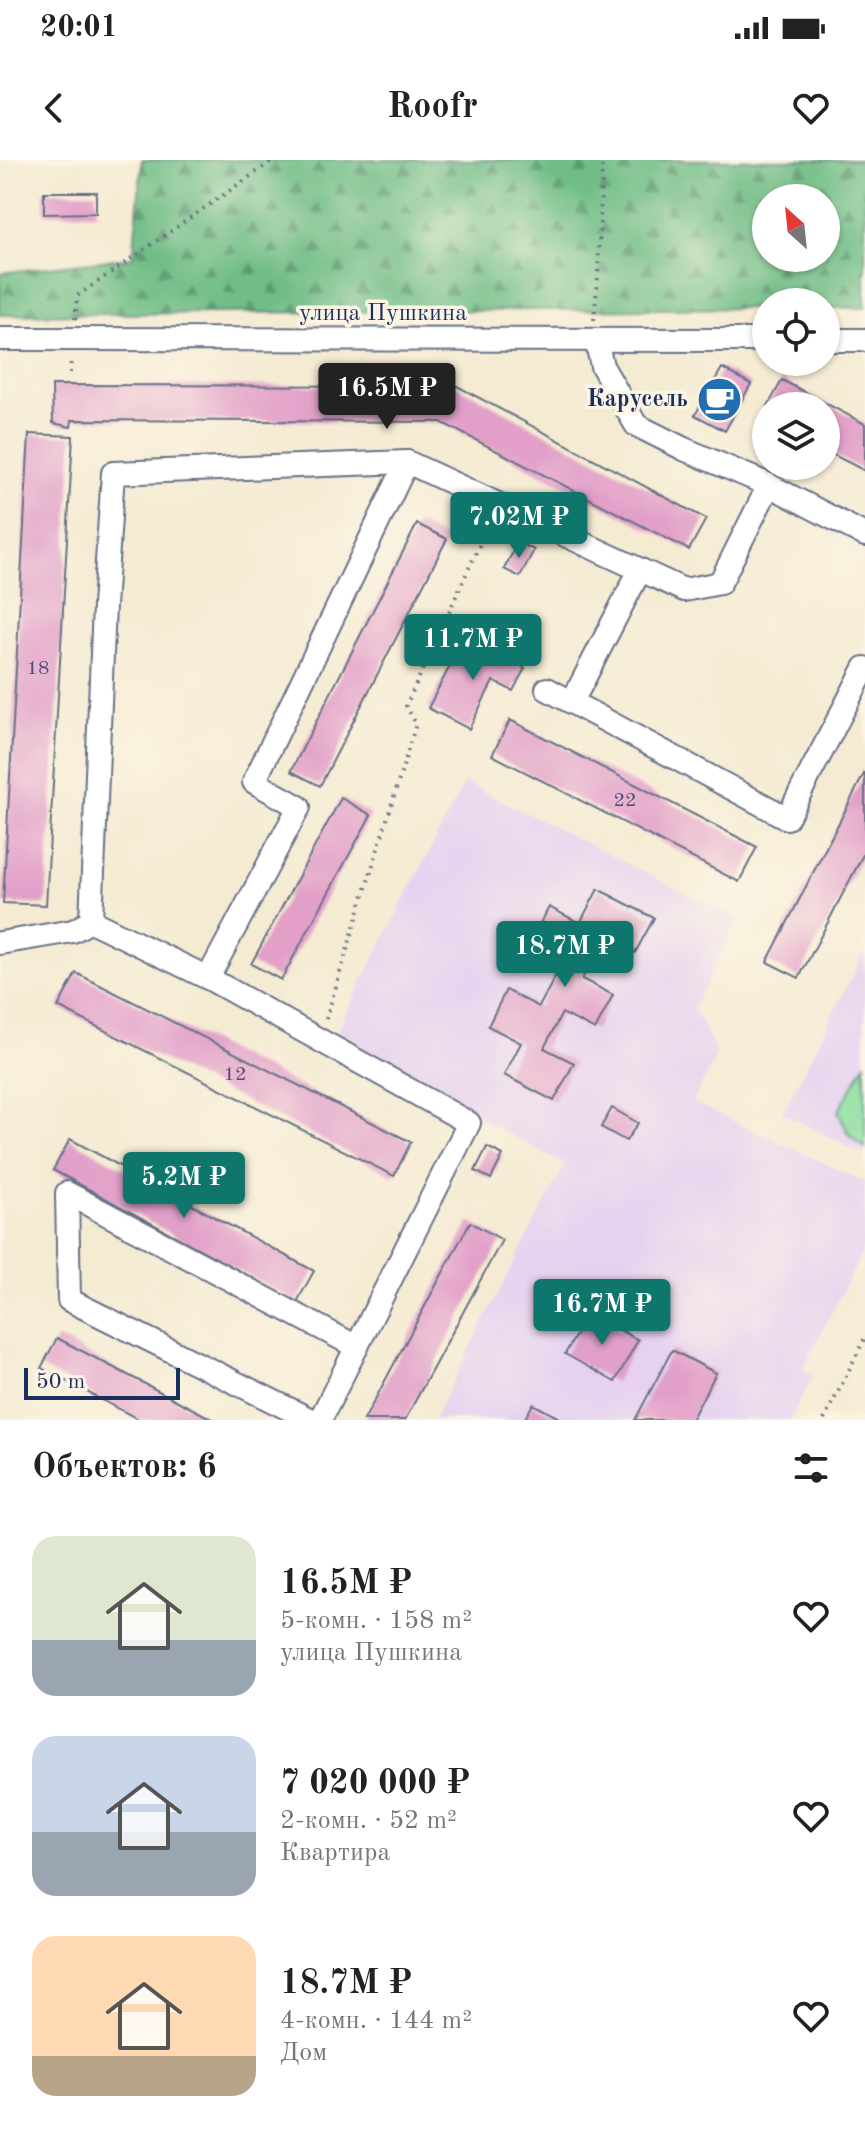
<!DOCTYPE html>
<html lang="ru">
<meta charset="utf-8">
<style>
:root{--surface:#fff;--page:#f2f2f2;--text:#222;--muted:#767676;--accent:#0f766e}
body{margin:0;font-family:"Old Standard TT",serif;background:var(--page);color:var(--text);height:100vh;display:flex;flex-direction:column;font-size:30px;white-space:nowrap}
*{box-sizing:border-box;margin:0}
p{font-size:26px;color:var(--muted)}
.icon{flex:none;width:44px;height:44px;fill:none;stroke:currentColor;stroke-width:2;stroke-linecap:round;stroke-linejoin:round}
.map{position:relative;height:1260px;overflow:hidden}
.drawer{display:flex;flex-direction:column;background:var(--surface);flex:1}
.drawer>*{flex:none}
.needle{width:52px;rotate:333deg}
.controls{position:absolute;left:752px;top:24px;display:grid;gap:16px}
.controls a{display:grid;place-items:center;width:88px;height:88px;border-radius:50%;background:var(--surface);box-shadow:0 2px 6px #0004;font-size:40px}
.scale{position:absolute;left:24px;bottom:20px;width:156px;box-sizing:border-box;padding-left:8px;border:4px solid #1b2f5e;border-top:0;font-size:22px;line-height:28px;white-space:nowrap;color:#1b2f5e;-webkit-text-stroke:6px #fcf5e5;paint-order:stroke}
.price{position:absolute;translate:-50% -68px;padding:0 18px;border-radius:8px;background:var(--accent);color:#fff;font-size:26px;line-height:52px;filter:drop-shadow(0 2px 4px #0008)}
.price::after{content:'';position:absolute;left:50%;top:48px;width:24px;height:18px;margin-left:-12px;background:inherit;clip-path:polygon(0 0,100% 0,50% 100%)}
.price.on{background:#222;color:#fff}
ul{padding:0;list-style:none}
li{display:flex;align-items:center;gap:24px;height:200px;padding:0 32px}
li span{display:grid;place-items:center;flex:none;width:224px;height:160px;border-radius:24px;color:#555}
li>.icon{margin-inline-start:auto}
span .icon{width:96px;height:96px;fill:#fffc;stroke-width:1}
li b{font-size:34px}
h2{display:flex;justify-content:space-between;align-items:center;height:96px;padding:0 32px;font-size:34px}
.status{display:flex;justify-content:space-between;align-items:center;height:56px;padding:0 40px;background:var(--surface);direction:ltr}
.status svg{height:22px;fill:currentColor}
header{display:flex;justify-content:space-between;align-items:center;height:104px;padding:0 32px;background:var(--surface);font-size:36px;font-weight:800}
.map>svg:first-child{display:block}
</style>
<div class="status"><b>20:01</b><svg viewBox="0 0 49 12"><path d="M0 12V9h3v3zM5 12V6h3v6zM10 12V3h3v9zM15 12V0h3v12zM26 1h20v11H26zM47 4h2v5h-2z"/></svg></div>
<header><svg class="icon" aria-label="back" viewBox="0 0 24 24"><path d="M15 5l-7 7 7 7"/></svg>Roofr<svg class="icon" aria-label="heart" viewBox="0 0 24 24"><path d="M12 20l-8-8c-3-5 5-10 8-4 3-6 11-1 8 4z"/></svg></header>
<div class="map">
<svg width="865" height="1260" viewBox="0 0 865 1260">
<defs>
<pattern id="forest-firs" width="22" height="20" patternUnits="userSpaceOnUse" patternTransform="scale(2)"><rect width="22" height="20" fill="#6fbd86"/><path d="M5 1l3.5 6h-7zM16 11l3.5 6h-7z" fill="#5a9a71"/></pattern>
</defs>
<rect width="100%" height="100%" fill="#fcf5e5"/>
<filter id="ink" filterUnits="userSpaceOnUse"><feTurbulence type="fractalNoise" baseFrequency=".0125" numOctaves="2"/><feDisplacementMap in="SourceGraphic" scale="16" xChannelSelector="R" yChannelSelector="G"/><feConvolveMatrix kernelMatrix="1 2 1 2 8 2 1 2 1" color-interpolation-filters="sRGB"/></filter>
<filter id="wash" filterUnits="userSpaceOnUse"><feTurbulence type="fractalNoise" baseFrequency=".006" numOctaves="4" result="noise"/><feDisplacementMap in="SourceGraphic" scale="32" xChannelSelector="R" yChannelSelector="G"/><feGaussianBlur stdDeviation="1.8" result="paint"/><feColorMatrix in="noise" values="0 0 0 0 0 0 0 0 0 0 0 0 0 0 0 0 0 1.4 0 .05"/><feComposite in="paint" operator="in"/></filter>
<g filter="url(#wash)">
<rect width="100%" height="100%" fill="#f5ebd3"/>
<g fill="#e6d2f0">
<path d="M465,622l272,137 -43,89 23,46 -24,48 172,80v65l-62,122 11,6 -24,45h-357l132,-255 -231,-128z"/>
<path d="M865,791v204l-83,-42z"/>
</g>
<path fill="url(#forest-firs)" stroke="#457672" stroke-width="2" fill-rule="evenodd" d="M142,0h723v148h-39v-6h-60v6l-766,7v-42l133,-16zM766,38h60v60h-60z"/>
<path fill="#8ade9f" stroke="#52867e" stroke-width="2" d="M865,904v84l-15,-12 -12,-24z"/>
<g id="blocks">
<g fill="#e2a0c9">
<path d="M44,32h52v21l-52,1z"/>
<path d="M722,208l29,16 -26,47 -30,-16z"/>
<path d="M782,220l83,44v47l-39,-20v-45h-58z"/>
<path d="M52,225l405,1 249,133 -17,31 -248,-128 -369,-2 -1,7 -18,-4z"/>
<path d="M29,274l44,2 -27,469 -43,-2z"/>
<path d="M417,364l30,15 -127,247 -29,-15z"/>
<path d="M518,382l16,8 -14,27 -16,-8z"/>
<path d="M465,477l60,31 -12,23 -20,-10 -24,48 -41,-21z"/>
<path d="M510,560l247,127 -18,35 -247,-127z"/>
<path d="M865,612v79l-66,127 -32,-16z"/>
<path d="M341,638l30,17 -90,165 -30,-16z"/>
<path d="M598,729l56,29 -19,35 -32,-17 -21,43 31,16 -18,35 -33,-17 -18,35 30,15 -20,38 -50,-26 17,-32 -33,-17 18,-36 33,17 26,-49 -34,-17 18,-34 31,16z"/>
<path d="M76,813l335,169 -17,34 -336,-169z"/>
<path d="M612,948l26,15 -12,18 -25,-14z"/>
<path d="M70,979l244,132 -17,31 -244,-132z"/>
<path d="M487,987l16,8 -12,24 -16,-8z"/>
<path d="M470,1062l32,18 -97,180h-41z"/>
<path d="M589,1153l49,27 -23,42 -50,-28z"/>
<path d="M57,1178l157,82h-74l-99,-52z"/>
<path d="M672,1190l44,23 -25,47h-56z"/>
<path d="M533,1244l30,16h-39z"/>
</g>
</g>
</g>
<g filter="url(#ink)">
<use href="#blocks" fill-opacity="0" stroke="#677187" stroke-width="2"/>
<g fill="none" stroke-linecap="round" stroke-linejoin="round">
<defs>
<g id="minor">
<path d="M0,179l766,1"/>
<path d="M826,180h39"/>
<path d="M769,325l96,50"/>
<path d="M547,529l240,129 78,-150"/>
<path d="M572,542l68,-132"/>
<path d="M91,761l117,57"/>
<path d="M0,783l73,-12 18,-10 13,-315 9,-133 294,-11 277,128 36,-7 49,-98 -85,-36 -48,-24 -34,-59 -6,-26"/>
<path d="M311,1260l-242,-120 -2,-107 290,154"/>
<path d="M320,1260l149,-297 -261,-145 91,-171 -45,-25 153,-320"/>
</g>
</defs>
<use href="#minor" stroke="#677187" stroke-width="26"/>
<g stroke="#677187" stroke-width="4" stroke-dasharray="2 6" stroke-linecap="butt">
<path d="M75,159l2,-23 197,-136"/>
<path d="M594,160l4,-43 4,-117"/>
<path d="M70,213l1,-14"/>
<path d="M326,859l90,-295 -10,-18 84,-184"/>
<path d="M824,1260l41,-82"/>
</g>
<use href="#minor" stroke="#fff" stroke-width="22"/>
</g>
</g>
<defs>
<symbol id="cafe-disc" viewBox="-11 -11 22 22"><circle r="9.5" fill="#1f6fb2" stroke="#fcf5e5"/><path d="M-5.5-4.5H6V0H3Q3 3.5 0 3.5H-2.5Q-5.5 3.5-5.5 0ZM3-3.2v2h1.7v-2ZM-6 4.5H4V6H-6Z" fill="#fff"/></symbol>
</defs>
<g fill-rule="evenodd">
<use href="#cafe-disc" x="694" y="214" width="51" height="51"/>
</g>
<g text-anchor="middle" dominant-baseline="central" stroke-width="7" stroke-linejoin="round" paint-order="stroke">
<g font-size="20" fill="#4d4b79">
<text x="38" y="509">18</text>
<text x="625" y="641">22</text>
<text x="235" y="915">12</text>
</g>
<g font-size="24" fill="#1b2f5e" stroke="#fcf5e5">
<text x="383" y="154">улица Пушкина</text>
</g>
<g font-size="24" font-weight="bold" fill="#1b2f5e" stroke="#fcf5e5" text-anchor="end">
<text x="688" y="240">Карусель</text>
</g>
</g>
</svg>
<div class="controls">
<a><svg class="needle" viewBox="-14 -14 28 28"><path d="M0-13l5 13h-10z" fill="#e53935"/><path d="M0 13l5-13h-10z" fill="#767676"/></svg></a>
<a><svg class="icon" aria-label="locate" viewBox="0 0 24 24"><circle cx="12" cy="12" r="6"/><path d="M12 2v4M12 18v4M2 12h4M18 12h4"/></svg></a>
<a><svg class="icon" aria-label="layers" viewBox="0 0 24 24"><path d="M12 4l9 5-9 5-9-5zM3 14l9 5 9-5"/></svg></a>
</div>
<div class="scale">50 m</div>
<b class="price on" style="left:387px;top:271px">16.5M ₽</b>
<b class="price" style="left:519px;top:400px">7.02M ₽</b>
<b class="price" style="left:473px;top:522px">11.7M ₽</b>
<b class="price" style="left:565px;top:829px">18.7M ₽</b>
<b class="price" style="left:184px;top:1060px">5.2M ₽</b>
<b class="price" style="left:602px;top:1187px">16.7M ₽</b>
</div>
<section class="drawer">
<h2>Объектов: 6<svg class="icon" aria-label="filters" viewBox="0 0 24 24"><path d="M4 7h16M4 17h16"/><circle cx="9" cy="7" r="2"/><circle cx="15" cy="17" r="2"/></svg></h2>
<ul>
<li><span style="background:linear-gradient(#dfe7d0 65%,#9aa5b1 0)"><svg class="icon" aria-label="home" viewBox="0 0 24 24"><path d="M3 11l9-7 9 7M6 9v11h12V9"/></svg></span><div><b>16.5M ₽</b><p>5-комн. · 158 m²</p><p>улица Пушкина</p></div><svg class="icon" aria-label="heart" viewBox="0 0 24 24"><path d="M12 20l-8-8c-3-5 5-10 8-4 3-6 11-1 8 4z"/></svg></li>
<li><span style="background:linear-gradient(#c9d6e8 60%,#9aa5b1 0)"><svg class="icon" aria-label="home" viewBox="0 0 24 24"><path d="M3 11l9-7 9 7M6 9v11h12V9"/></svg></span><div><b>7 020 000 ₽</b><p>2-комн. · 52 m²</p><p>Квартира</p></div><svg class="icon" aria-label="heart" viewBox="0 0 24 24"><path d="M12 20l-8-8c-3-5 5-10 8-4 3-6 11-1 8 4z"/></svg></li>
<li><span style="background:linear-gradient(#ffd9b3 75%,#b9a48a 0)"><svg class="icon" aria-label="home" viewBox="0 0 24 24"><path d="M3 11l9-7 9 7M6 9v11h12V9"/></svg></span><div><b>18.7M ₽</b><p>4-комн. · 144 m²</p><p>Дом</p></div><svg class="icon" aria-label="heart" viewBox="0 0 24 24"><path d="M12 20l-8-8c-3-5 5-10 8-4 3-6 11-1 8 4z"/></svg></li>
</ul>
</section>
